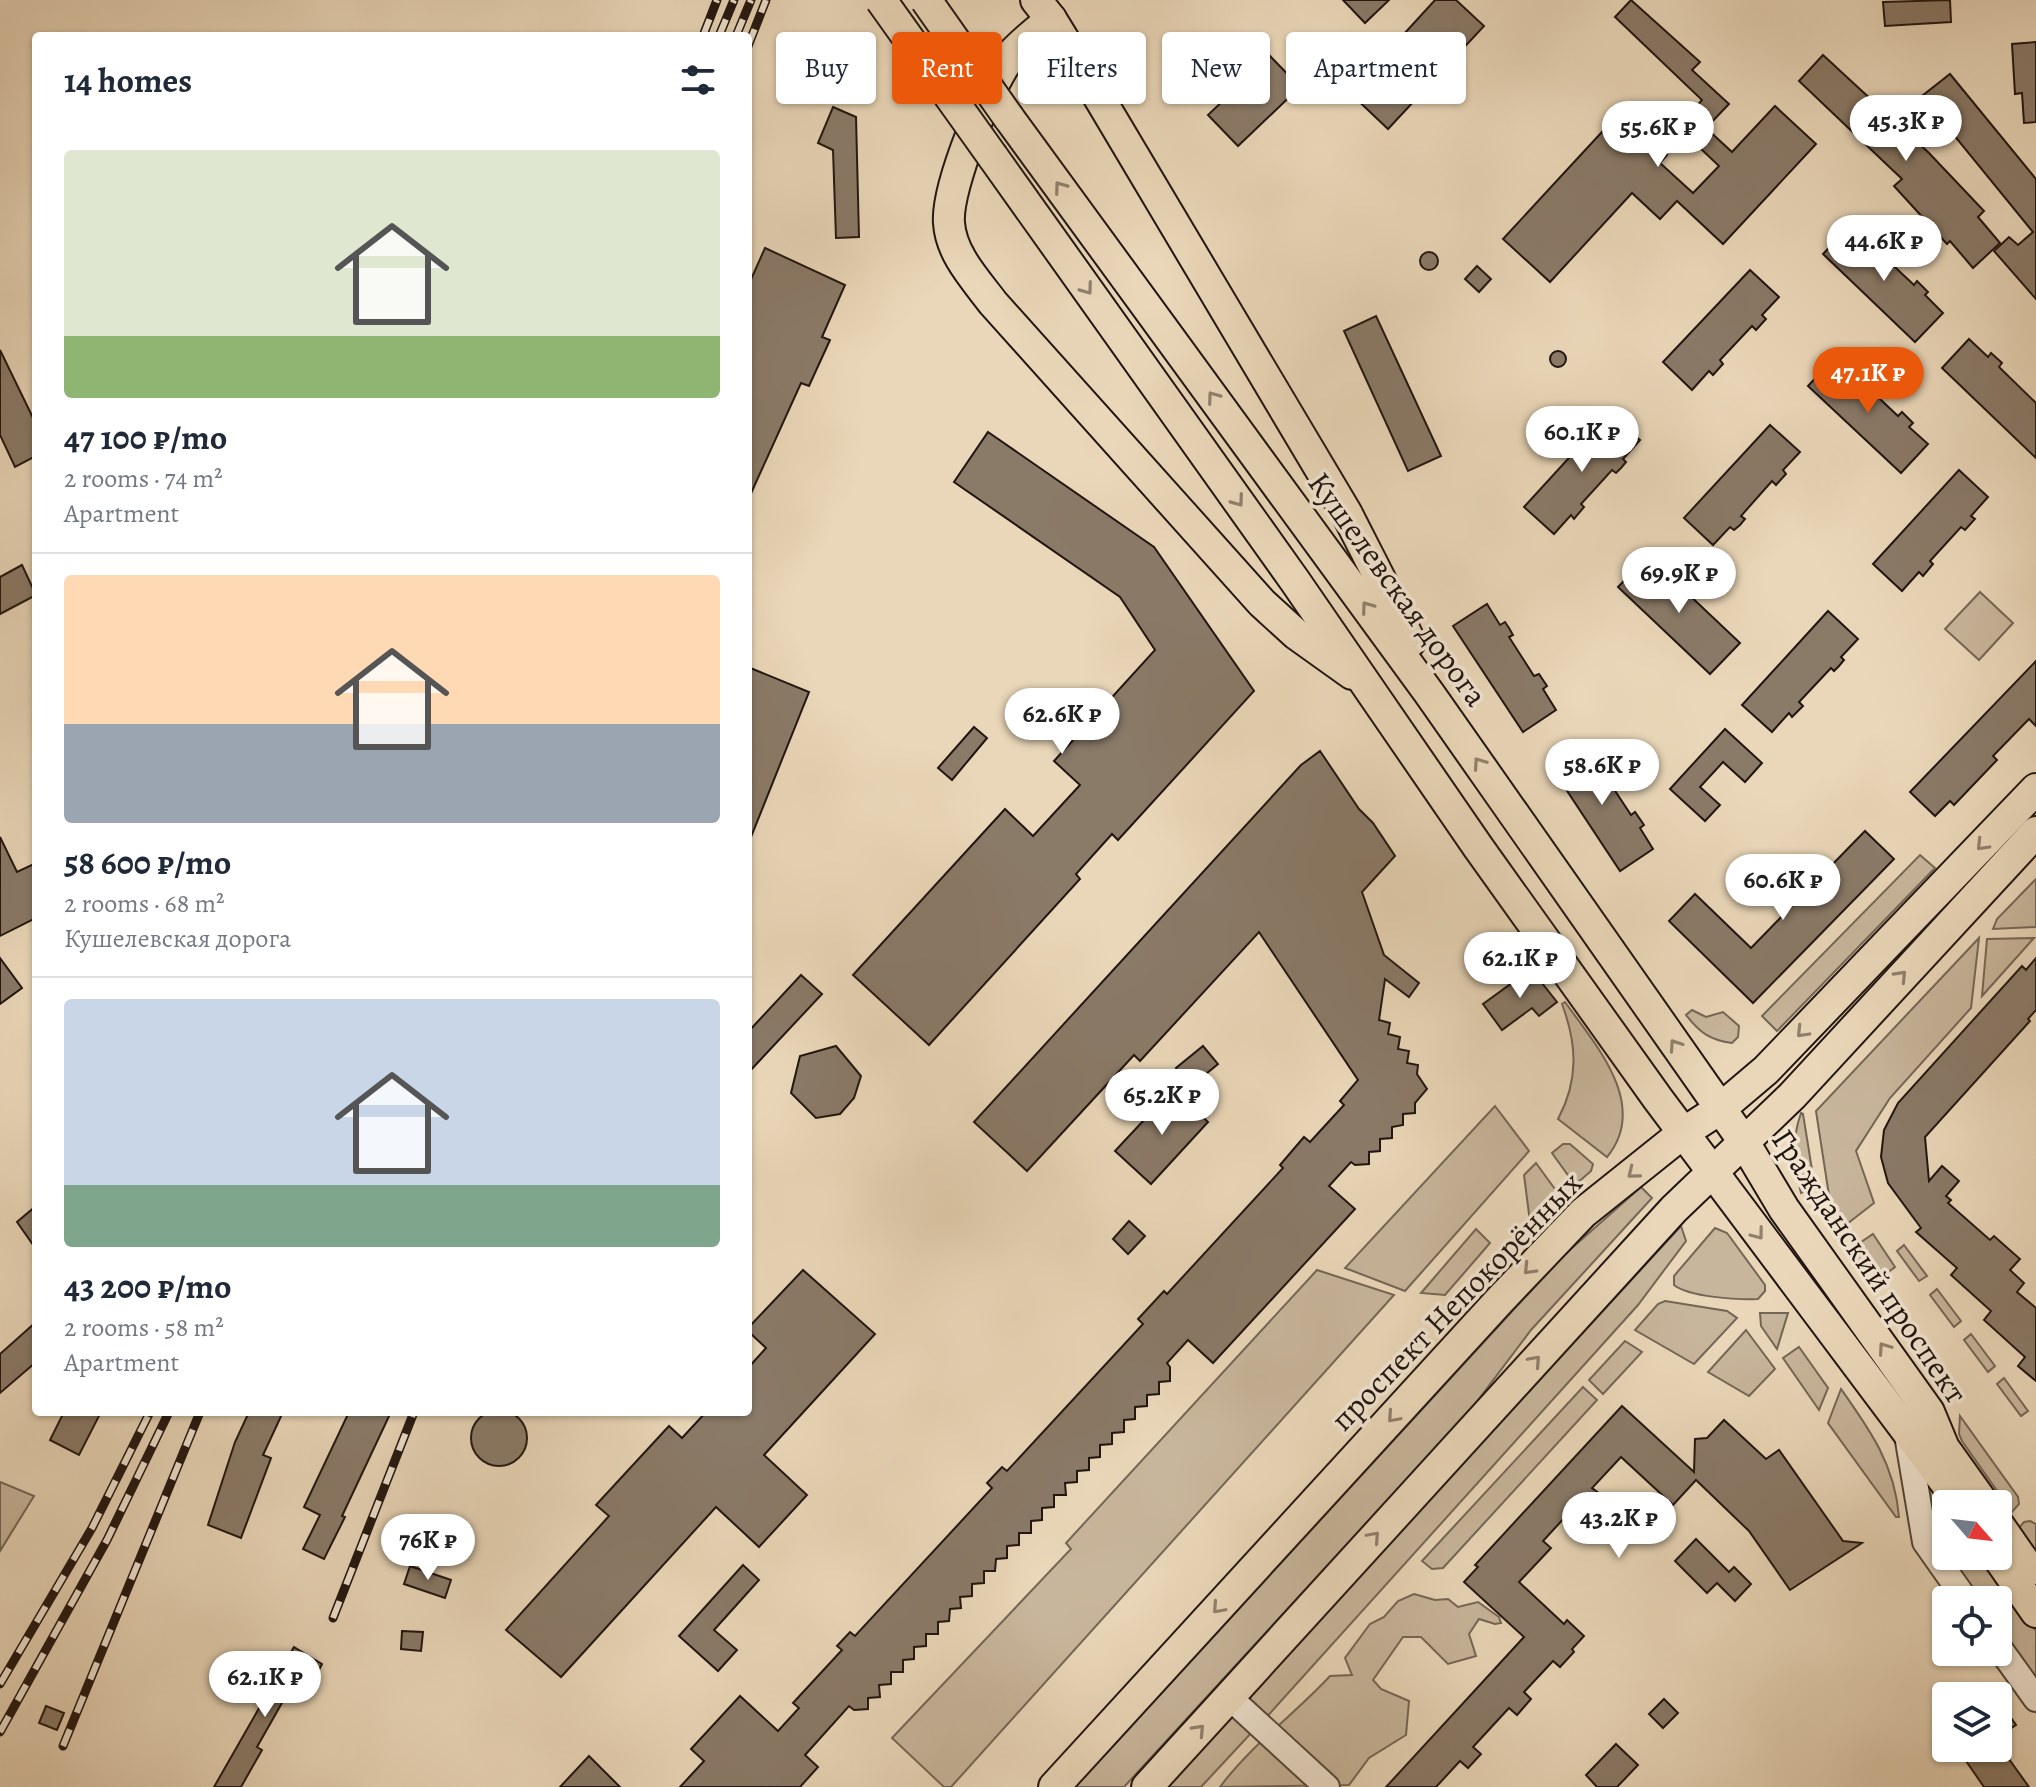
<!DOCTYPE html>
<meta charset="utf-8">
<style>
:root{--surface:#fff;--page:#f2f2f3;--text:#1f2937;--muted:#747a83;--line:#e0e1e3;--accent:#ea580c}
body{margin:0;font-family:Alegreya,serif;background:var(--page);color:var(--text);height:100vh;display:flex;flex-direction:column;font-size:30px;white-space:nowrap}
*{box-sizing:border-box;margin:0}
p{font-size:26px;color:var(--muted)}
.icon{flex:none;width:44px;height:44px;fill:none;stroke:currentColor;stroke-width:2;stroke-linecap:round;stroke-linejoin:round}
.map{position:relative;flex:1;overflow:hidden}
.sheet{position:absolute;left:32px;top:32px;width:720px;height:1384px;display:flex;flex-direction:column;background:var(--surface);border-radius:8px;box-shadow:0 2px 6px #0004}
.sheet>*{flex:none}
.hud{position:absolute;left:776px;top:32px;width:760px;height:72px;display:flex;gap:16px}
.needle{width:52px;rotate:118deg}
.controls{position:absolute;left:1932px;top:1490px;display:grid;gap:16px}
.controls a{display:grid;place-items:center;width:80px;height:80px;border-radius:8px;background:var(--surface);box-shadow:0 2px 6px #0004;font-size:40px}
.price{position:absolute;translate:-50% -68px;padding:0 18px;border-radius:28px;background:#fff;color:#222;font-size:26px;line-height:52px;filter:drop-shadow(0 2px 4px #0008)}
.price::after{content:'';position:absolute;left:50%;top:48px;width:24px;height:18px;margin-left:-12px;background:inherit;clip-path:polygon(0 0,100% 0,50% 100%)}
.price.current{background:var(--accent);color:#fff}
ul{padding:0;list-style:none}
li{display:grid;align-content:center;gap:16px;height:424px;padding:0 32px}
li+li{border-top:2px solid var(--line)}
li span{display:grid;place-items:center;height:248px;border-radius:8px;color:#555}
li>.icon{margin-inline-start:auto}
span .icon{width:144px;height:144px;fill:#fffc;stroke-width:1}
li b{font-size:34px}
h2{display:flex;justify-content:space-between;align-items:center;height:96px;padding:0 32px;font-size:34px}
.tag{padding:0 28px;border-radius:8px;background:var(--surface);box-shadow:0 2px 6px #0004;font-size:28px;line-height:72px}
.tag.current{background:var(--accent);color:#fff}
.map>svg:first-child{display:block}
</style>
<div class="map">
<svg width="2036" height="1787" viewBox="0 0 2036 1787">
<rect width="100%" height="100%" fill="#ead7b9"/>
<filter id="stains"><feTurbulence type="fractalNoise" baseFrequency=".0025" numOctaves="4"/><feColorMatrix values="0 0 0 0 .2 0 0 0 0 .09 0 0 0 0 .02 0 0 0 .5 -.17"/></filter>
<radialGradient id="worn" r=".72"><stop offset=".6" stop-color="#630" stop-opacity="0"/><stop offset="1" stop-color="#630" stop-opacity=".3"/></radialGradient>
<g fill="#c8b69c" stroke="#746656" stroke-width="2">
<path d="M1980,592l33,31 -34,37 -34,-31z"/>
<path d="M1920,855l15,13 -158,163 -15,-15z"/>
<path d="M2036,879v48l-43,2 4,-10z"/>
<path d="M1979,938l-8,70 -81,90 -34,53 18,52 -27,21h-6l-9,-9 -16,-104z"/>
<path d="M2034,938l-52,58 5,-57z"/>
<path d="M1565,1002c30,42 85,103 42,155l-49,-38c21,-39 19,-75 4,-115z"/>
<path d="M1692,1010l14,7 17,-5 16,14 -1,11 -6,6c-22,-3 -32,-10 -46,-28z"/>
<path d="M1495,1106l34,45 -124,140 -60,-23z"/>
<path d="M1801,1113l2,1 12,74 -14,5c-7,-28 -10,-52 0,-80z"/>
<path d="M1563,1144h7l23,20 -2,7 -16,14 -23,-32z"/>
<path d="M1536,1163l24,33 -30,26 -6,-47z"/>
<path d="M1641,1187l11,11 -121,132 -59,78 -348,379h-49l489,-532z"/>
<path d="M1681,1226l5,15 -48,64 -374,415 -20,-18z"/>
<path d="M1715,1228l12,5 38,52v6l-7,8c-20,1 -69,-2 -84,-14v-9z"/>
<path d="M1476,1229l14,14 -45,52 -24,-2z"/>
<path d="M1873,1234l22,33 -24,18 -23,-34z"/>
<path d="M1904,1245l23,31 -8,5 -22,-30z"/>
<path d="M1317,1270l77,25 -443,492h-7l-52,-49 179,-189 -5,-6z"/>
<path d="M1937,1289l24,32 -7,6 -24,-32z"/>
<path d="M1665,1301l62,10 10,7 -43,46 -59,-34 23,-26z"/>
<path d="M1760,1313h28l-11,36 -16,-23z"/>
<path d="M1746,1330l29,39 -26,27 -41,-24z"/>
<path d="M1971,1334l24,32 -7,6 -24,-32z"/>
<path d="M1625,1341l17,11 -39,42 -14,-14z"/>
<path d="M1799,1347l29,41 -9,22 -36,-52z"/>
<path d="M2004,1378l24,33 -7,5 -24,-32z"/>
<path d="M1583,1387l14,13 -154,168 -11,1 -10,-8z"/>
<path d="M1841,1389c29,41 54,76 58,128h-3l-68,-94z"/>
<path d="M1960,1416l58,81 1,7 -7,8 -50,-71 -3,-7z"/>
<path d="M0,1482l34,14 -34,55z"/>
<path d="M1930,1483l16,21v52l-10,-19 -10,-49z"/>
<path d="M2030,1521l6,3v37l-17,-33 5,-6z"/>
<path d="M1946,1556h37l53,75v52l-38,-54v-29h-21z"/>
<path d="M1414,1594l21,6 13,-1 10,8 20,-5 21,15 2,6 -6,1 -16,-5 -10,15 7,22 -28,8 -27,-27h-18l-30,43 8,9 28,12 -3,34 -37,23 -20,27 -129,2c31,-42 74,-72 110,-111l22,-1 -7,-17 25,-34 14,-7 14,-16z"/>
<path d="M1234,1713l19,18 -52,56h-35z"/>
</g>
<g fill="#8a7a68" stroke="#211510" stroke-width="2">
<path d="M1343,0h46l-24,23z"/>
<path d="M1435,0h21l28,26 -96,103 -38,-36z"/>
<path d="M1631,0l69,62 -8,8 37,34 -23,24 26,24 43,-46 41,38 -93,100 -46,-43 -17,18 -28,-26 -82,89 -47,-43 110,-119 18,17 8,-8 28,26 -7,8 33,30 26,-27 -39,-37 17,-19 -2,-2 7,-8 -87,-83z"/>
<path d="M1950,0l1,22 -66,4 -2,-24z"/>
<path d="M2036,42v80l-12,1 -2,-30 -7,1 -3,-50z"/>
<path d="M1823,55l106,98 55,58 -6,6 22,26 -27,25 -23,-27 -3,3 -53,-58 8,-7 -103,-98z"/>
<path d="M1270,56l30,31 -62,59 -30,-31z"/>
<path d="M1950,74l86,105v120l-42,-48 15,-14 9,8 15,-13 -111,-136z"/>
<path d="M833,107l23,10 3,120 -23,1 -3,-88 -15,-7z"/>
<path d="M1851,225l18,18 3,-4 11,10 -3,4 34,32 3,-4 11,11 -3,3 18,18 -28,29 -92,-88z"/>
<path d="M765,248l80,37 -23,52 8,3 -21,46 -8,-3 -53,117v-214z"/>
<circle cx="1429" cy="261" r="9"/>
<path d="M1477,266l14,13 -12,13 -14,-13z"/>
<path d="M1750,270l29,27 -17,18 4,4 -10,11 -4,-4 -32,34 3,4 -10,11 -4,-4 -17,19 -29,-28z"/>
<path d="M1376,316l65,140 -33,15 -64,-140z"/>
<path d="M1969,339l19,18 3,-4 11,10 -3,4 37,36v55l-94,-90z"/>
<path d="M0,350l36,74v32l-21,11 -15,-32z"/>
<circle cx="1558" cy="359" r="8"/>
<path d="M1835,357l18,17 4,-3 10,10 -3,3 34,32 4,-4 11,11 -4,4 19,17 -27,29 -93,-87z"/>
<path d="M1610,413l30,27 -17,19 3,3 -5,6 -5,5 -4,-3 -31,34 3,3 -10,12 -3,-4 -17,19 -30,-27z"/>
<path d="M1770,425l30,27 -17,18 3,4 -10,11 -4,-4 -31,35 4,3 -5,6 -6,5 -4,-3 -17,18 -29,-27z"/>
<path d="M988,432l166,115 100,144 -136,149 -6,-6 -36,40 4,5 -151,166 -76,-70 152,-166 28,27 47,-51 -26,-24 101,-111 -35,-53 -166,-115z"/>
<path d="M1959,470l29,27 -17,19 4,3 -10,11 -4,-3 -31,34 3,3 -10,12 -4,-4 -17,19 -29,-27z"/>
<path d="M1648,556l92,87 -30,31 -92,-87z"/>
<path d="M22,565l14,30 -36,19v-37z"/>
<path d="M1487,604l13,21 5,-3 4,6 4,7 -4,2 25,39 5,-2 8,12 -4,3 13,21 -33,22 -70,-106z"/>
<path d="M1828,611l30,28 -17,18 3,3 -5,6 -5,5 -3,-3 -32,34 4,4 -11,11 -3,-4 -17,19 -30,-27z"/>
<path d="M2036,661v65l-7,-7 -36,37 4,4 -43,45 -4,-4 -15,15 -25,-24z"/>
<path d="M748,667l61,25 -60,150h-1z"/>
<path d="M974,727l13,11 -35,42 -14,-12z"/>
<path d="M1725,729l37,34 -17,19 -22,-20 -23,25 20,18 -15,16 -35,-32z"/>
<path d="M1584,743l13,21 5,-3 8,13 -4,3 25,38 4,-3 9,13 -4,3 13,21 -33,22 -70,-106z"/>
<path d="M1320,751l39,58 14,14 22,33 -33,36 22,63 35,28 -10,14 -24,-18 -6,41 11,3 -2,11 12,3 -2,12 11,2 -2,12 11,2 -1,9 10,15 -12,14v10l-12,1v11l-11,2v11l-12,1v12l-11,1v12l-14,1 -4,-3 -22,24 26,23 -142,154 -25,-23 -21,23 3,4v14l-11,1v12l-12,1v11l-12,1v12l-11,1v12l-12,1v11l-12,1v12l-11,1v12l-12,1v11l-12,1 1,12h-12v12l-12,1v12l-11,1v12h-12v12l-12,1v12l-11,1 -1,12h-11v12l-12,1v12l-12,1 1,11 -11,1 -1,12 -11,1v12h-12v12l-12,1v12l-11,1v12h-12v12l-12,1 1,12 -12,1v11l-14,1 -5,-4 -44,49 13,12 -18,20h-120l24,-26 -13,-12 49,-53 38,35 21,-23 -6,-5 49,-53 -5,-4 13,-14 5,4 137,-148 -5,-5 15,-16 5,4 136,-147 -5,-5 26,-28 3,3 116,-126 -3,-3 24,-28 6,5 34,-37 -4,-4 18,-21 -99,-148 -119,129 -6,-6 -107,116 -53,-49 327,-357z"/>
<path d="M1865,831l29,28 -141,144 -84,-82 26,-27 56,54z"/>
<path d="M0,837l17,35 19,-9v55l-36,18z"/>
<path d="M0,958l22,30 -22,16z"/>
<path d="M2036,958v52l-8,9 2,2 -105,116 4,44 13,-15 17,15 -13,15 5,4 -3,3 42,37 4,-4 26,23 -10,11 14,13 -7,9 19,16v73l-18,-15 7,-9 -41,-37 7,-9 -40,-36 6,-7 -41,-36 5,-4 -33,-45 -7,-26 3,-27 14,-27 124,-137 4,4z"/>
<path d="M1531,969l26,33 -18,14 -7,-8 -30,22 -19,-26z"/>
<path d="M801,975l21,19 -74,79v-41z"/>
<path d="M836,1046l25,30 -7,22 -14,16 -24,4 -25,-25 9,-37z"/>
<path d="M1203,1046l15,18 -28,23 -14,-19z"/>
<path d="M1173,1089l35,33 -57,62 -36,-33z"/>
<path d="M36,1206v43l-19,-27z"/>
<path d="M1129,1221l16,15 -17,18 -15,-15z"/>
<path d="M803,1270l72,64 -111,121 43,40 -48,52 -43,-40 -155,170 -55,-47 103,-114 -13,-11 73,-79 13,12 24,-26h42v-44l18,-20 -18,-17v-3z"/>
<path d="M36,1322v40l-36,31v-39z"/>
<path d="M1622,1406l72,66 1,-33 12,-1 17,-18 42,39 13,-9 64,91 19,2 -72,47 -41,-59 -53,-51 -23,25 -52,-48 -29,31 8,6 -14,15 -7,-7 -36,39 8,7 -32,34 45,42 3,-4 17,16 -12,13 2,3 -14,15 -7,-6 -29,31 7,7 -14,16 -8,-7 -36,39 8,7 -13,14 -8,-7 -24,26h-50l138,-150 -60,-55 14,-15 -3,-2z"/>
<circle cx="499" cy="1438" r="28"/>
<path d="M64,1412h37l-22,43 -29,-15z"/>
<path d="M249,1412h34l-20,43 8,3 -30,80 -33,-13 27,-83z"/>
<path d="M349,1412h42l-49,104 3,1 -21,42 -21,-10 17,-34 -16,-8z"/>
<path d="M1696,1539l33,33 5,-5 17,17 -16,17 -18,-18 -10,10 -32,-32z"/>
<path d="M743,1565l16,15 -45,50 23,20 -19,21 -39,-35z"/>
<path d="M410,1566l41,14 -6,18 -41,-14z"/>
<path d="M402,1631l21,1 -2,19 -20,-2z"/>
<path d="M294,1647l28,17 -8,15 -14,-8 -43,76 5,3 -21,37h-27z"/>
<path d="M1664,1699l14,14 -15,15 -14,-14z"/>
<path d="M1998,1699l18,26 -18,12z"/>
<path d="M46,1706l18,7 -7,17 -18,-7z"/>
<path d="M1616,1744l22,21 -21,22h-20l-11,-12z"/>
<path d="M1957,1748h44l28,39h-45z"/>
<path d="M589,1756l31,31h-60z"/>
</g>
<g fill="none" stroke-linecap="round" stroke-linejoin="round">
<defs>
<g id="minor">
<path d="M1907,1435l18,107 41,58"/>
<path d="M1998,1646l38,53"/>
<path d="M1229,1697l98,90"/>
</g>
<g id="major">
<path d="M1036,0l15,19 43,70 253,425c21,42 44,84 63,128"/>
<path d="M1051,19c-12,11 -26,21 -37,33 -24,27 -68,136 -65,171 2,31 26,56 44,80l269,300 34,31 56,40"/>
<path d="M1009,118l420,575 315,449 40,67 145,203 15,36 40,56"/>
<path d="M993,157l302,424 183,266 180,252 290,387"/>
<path d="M1998,1524l32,46"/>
<path d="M1997,1556l39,56"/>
<path d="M1054,1787l446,-487 83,-87 100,-80 37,-24 46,-39 270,-281"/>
<path d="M1147,1787l527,-578 118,-113 244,-264"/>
</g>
</defs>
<use href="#minor" stroke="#53463a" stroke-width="28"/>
<use href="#major" stroke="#211510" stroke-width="34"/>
<use href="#minor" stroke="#f1e5d2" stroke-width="24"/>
<use href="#major" stroke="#ead7b9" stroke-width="30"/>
<defs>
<g id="rail">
<path d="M703,36l14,-36"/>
<path d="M719,36l15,-36"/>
<path d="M736,36l15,-36"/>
<path d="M748,46l18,-46"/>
<path d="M333,1618l81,-206"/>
<path d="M0,1684l92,-156 58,-116"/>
<path d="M0,1732l107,-192 62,-128"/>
<path d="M63,1746l137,-334"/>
</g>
</defs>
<use href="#rail" stroke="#211510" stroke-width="9"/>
<use href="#rail" stroke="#f1e5d2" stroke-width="6" stroke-dasharray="18" stroke-linecap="butt"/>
<defs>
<g id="major-bridge">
<path d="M881,0l112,157"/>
<path d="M926,0l83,118"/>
</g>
</defs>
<use href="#major-bridge" stroke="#211510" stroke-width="34" stroke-linecap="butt"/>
<use href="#major-bridge" stroke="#ead7b9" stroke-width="30"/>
</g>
<defs><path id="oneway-chevron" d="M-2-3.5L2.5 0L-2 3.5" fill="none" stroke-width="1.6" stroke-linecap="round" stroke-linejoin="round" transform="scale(2)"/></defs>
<g stroke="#90806d">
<use href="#oneway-chevron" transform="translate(1060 187) rotate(-126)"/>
<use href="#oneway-chevron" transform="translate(1087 289) rotate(54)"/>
<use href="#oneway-chevron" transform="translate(1213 397) rotate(-126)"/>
<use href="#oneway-chevron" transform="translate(1238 501) rotate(54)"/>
<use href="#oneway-chevron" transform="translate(1367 607) rotate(-126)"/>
<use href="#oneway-chevron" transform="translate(1479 763) rotate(-125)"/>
<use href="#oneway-chevron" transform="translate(1982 845) rotate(134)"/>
<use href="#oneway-chevron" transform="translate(1901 976) rotate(-47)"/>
<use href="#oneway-chevron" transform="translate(1802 1032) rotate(134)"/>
<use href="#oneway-chevron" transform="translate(1675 1045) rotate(-124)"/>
<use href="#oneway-chevron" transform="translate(1633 1173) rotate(141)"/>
<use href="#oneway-chevron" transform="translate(1758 1234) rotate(53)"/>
<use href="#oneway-chevron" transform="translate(1529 1269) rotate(134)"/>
<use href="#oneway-chevron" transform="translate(1884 1348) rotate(-125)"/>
<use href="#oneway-chevron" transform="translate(1535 1361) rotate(-48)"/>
<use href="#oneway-chevron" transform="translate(1393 1417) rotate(132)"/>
<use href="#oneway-chevron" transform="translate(1374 1537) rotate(-48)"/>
<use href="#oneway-chevron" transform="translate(1218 1608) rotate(132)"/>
<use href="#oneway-chevron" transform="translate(1199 1730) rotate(-47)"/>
</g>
<g text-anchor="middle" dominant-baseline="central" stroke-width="7" stroke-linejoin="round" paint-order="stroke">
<g font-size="32" fill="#211510" stroke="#f1e5d2">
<text transform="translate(1398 589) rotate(54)">Кушелевская дорога</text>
<text transform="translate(1870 1266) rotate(56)">Гражданский проспект</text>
<text transform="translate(1456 1301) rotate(-46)">проспект Непокорённых</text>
</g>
</g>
<rect width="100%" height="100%" filter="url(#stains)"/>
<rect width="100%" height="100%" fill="url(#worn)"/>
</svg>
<div class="controls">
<a><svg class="needle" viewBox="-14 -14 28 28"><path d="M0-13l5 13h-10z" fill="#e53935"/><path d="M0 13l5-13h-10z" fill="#747a83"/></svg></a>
<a><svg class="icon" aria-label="locate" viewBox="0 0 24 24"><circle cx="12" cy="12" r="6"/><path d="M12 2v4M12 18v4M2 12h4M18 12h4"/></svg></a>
<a><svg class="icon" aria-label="layers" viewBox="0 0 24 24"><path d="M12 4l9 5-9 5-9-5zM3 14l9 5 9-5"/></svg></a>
</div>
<b class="price" style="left:1906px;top:163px">45.3K ₽</b>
<b class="price" style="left:1658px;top:169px">55.6K ₽</b>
<b class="price" style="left:1884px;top:283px">44.6K ₽</b>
<b class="price current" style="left:1868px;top:415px">47.1K ₽</b>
<b class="price" style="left:1582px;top:474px">60.1K ₽</b>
<b class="price" style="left:1679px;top:615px">69.9K ₽</b>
<b class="price" style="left:1062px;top:756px">62.6K ₽</b>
<b class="price" style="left:1602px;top:807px">58.6K ₽</b>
<b class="price" style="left:1783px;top:922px">60.6K ₽</b>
<b class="price" style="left:1520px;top:1000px">62.1K ₽</b>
<b class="price" style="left:1162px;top:1137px">65.2K ₽</b>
<b class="price" style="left:1619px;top:1560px">43.2K ₽</b>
<b class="price" style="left:428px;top:1582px">76K ₽</b>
<b class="price" style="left:265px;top:1719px">62.1K ₽</b>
<div class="hud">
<a class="tag">Buy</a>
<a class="tag current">Rent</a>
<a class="tag">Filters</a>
<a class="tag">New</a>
<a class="tag">Apartment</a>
</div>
<section class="sheet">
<h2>14 homes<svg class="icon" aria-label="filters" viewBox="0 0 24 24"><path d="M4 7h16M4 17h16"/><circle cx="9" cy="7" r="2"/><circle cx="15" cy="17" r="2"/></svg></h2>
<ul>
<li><span style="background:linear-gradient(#dfe7d0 75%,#8fb573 0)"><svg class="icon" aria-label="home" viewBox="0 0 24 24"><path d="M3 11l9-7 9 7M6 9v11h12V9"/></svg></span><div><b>47 100 ₽/mo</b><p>2 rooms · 74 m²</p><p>Apartment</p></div></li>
<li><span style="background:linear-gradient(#ffd9b3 60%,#9aa5b1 0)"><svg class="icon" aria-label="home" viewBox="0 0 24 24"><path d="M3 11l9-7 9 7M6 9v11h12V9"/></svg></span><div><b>58 600 ₽/mo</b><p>2 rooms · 68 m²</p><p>Кушелевская дорога</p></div></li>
<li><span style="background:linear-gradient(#c9d6e8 75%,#7fa58c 0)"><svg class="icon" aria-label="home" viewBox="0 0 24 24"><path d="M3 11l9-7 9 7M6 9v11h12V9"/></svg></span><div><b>43 200 ₽/mo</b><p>2 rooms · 58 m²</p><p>Apartment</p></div></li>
</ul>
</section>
</div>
